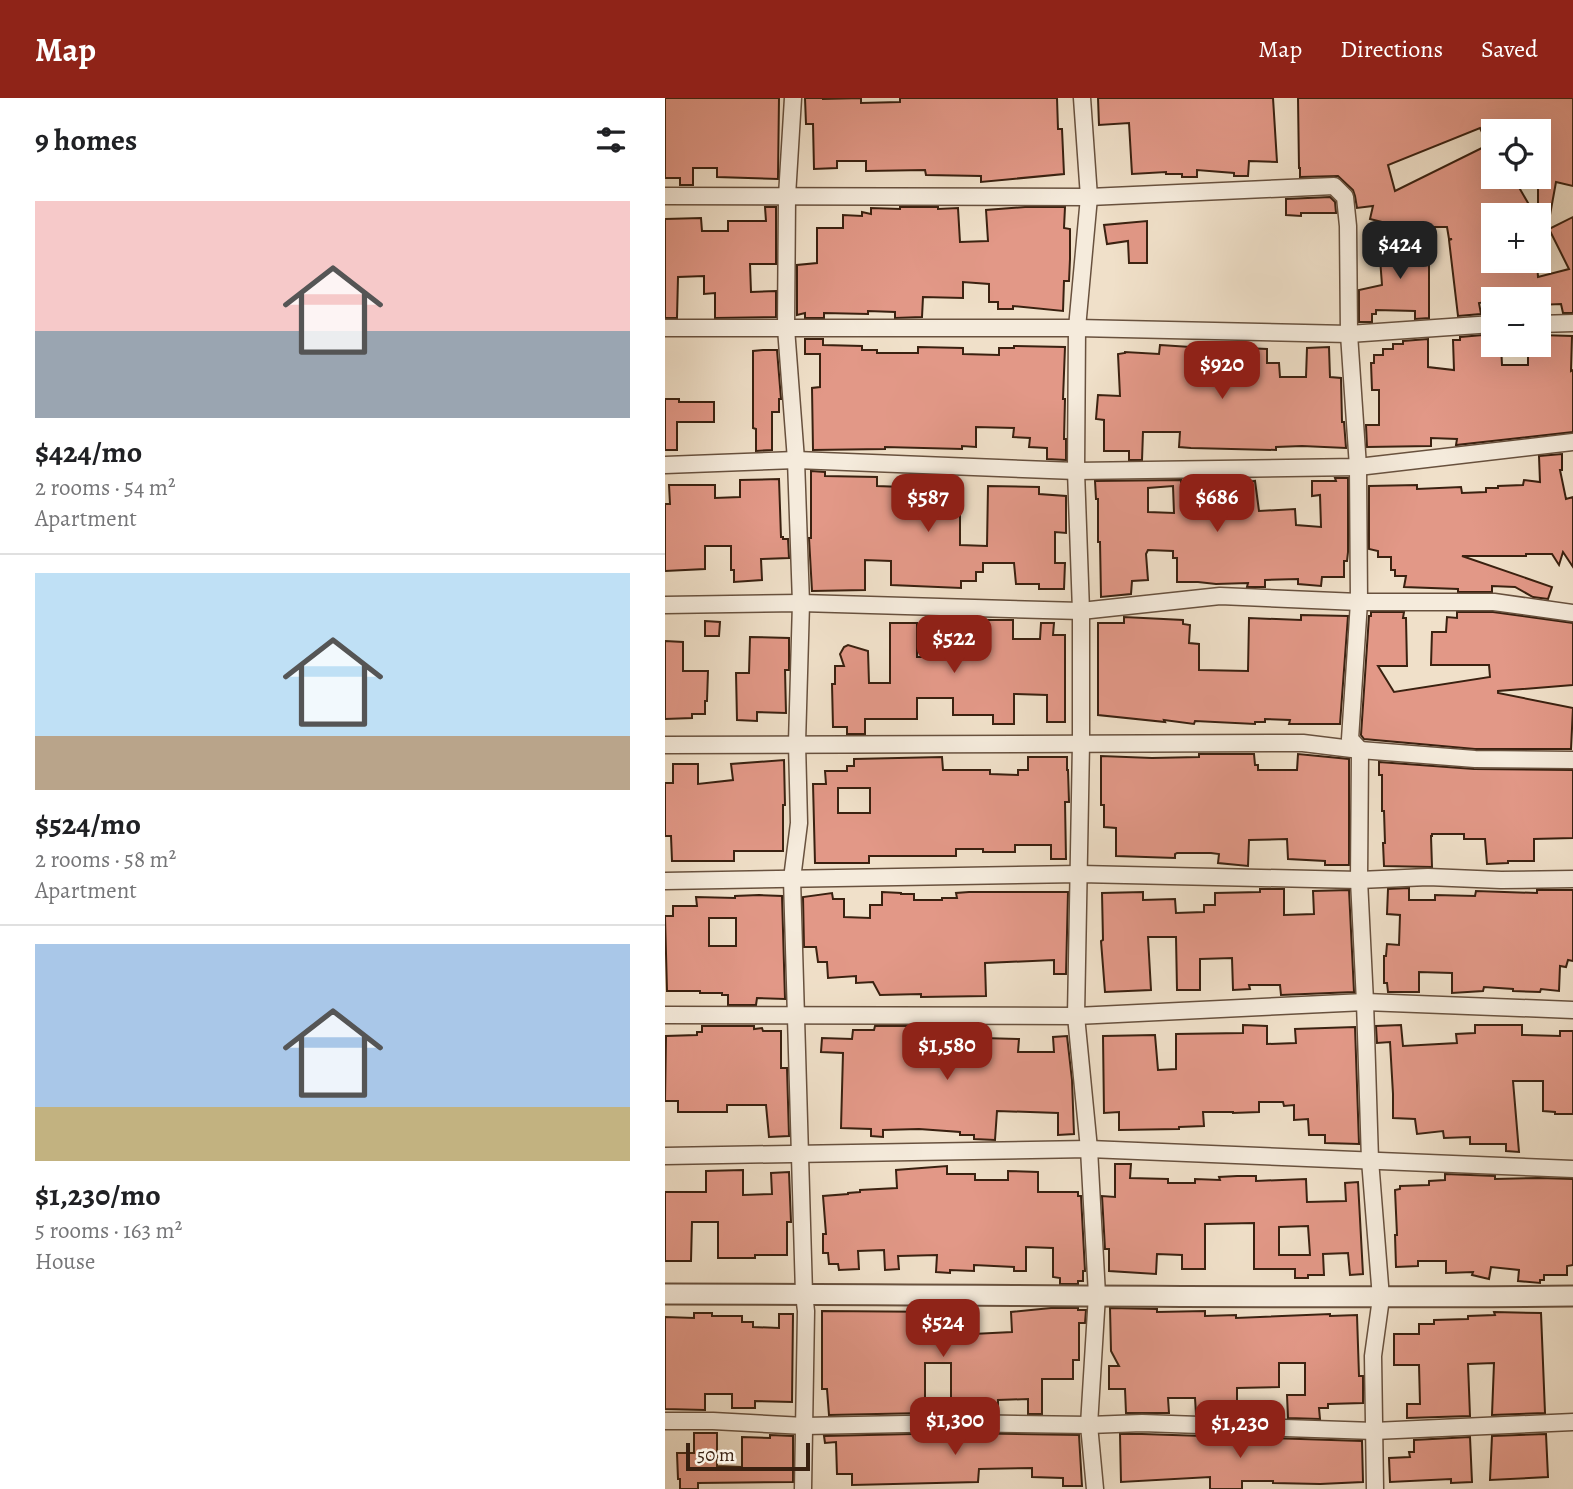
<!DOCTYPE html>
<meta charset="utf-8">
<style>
:root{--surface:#fff;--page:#f6f6f6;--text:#202124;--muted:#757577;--line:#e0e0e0;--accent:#8f2418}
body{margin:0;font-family:Alegreya,serif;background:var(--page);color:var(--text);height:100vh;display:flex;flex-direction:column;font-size:26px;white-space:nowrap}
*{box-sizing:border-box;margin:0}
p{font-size:23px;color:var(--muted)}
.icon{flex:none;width:38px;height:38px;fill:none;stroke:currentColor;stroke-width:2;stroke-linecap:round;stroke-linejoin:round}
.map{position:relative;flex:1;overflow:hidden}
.panel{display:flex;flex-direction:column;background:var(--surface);width:665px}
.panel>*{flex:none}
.tools{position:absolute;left:816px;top:21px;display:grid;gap:14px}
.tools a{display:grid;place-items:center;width:70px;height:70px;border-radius:0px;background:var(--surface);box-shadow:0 7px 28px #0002;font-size:35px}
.scale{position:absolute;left:21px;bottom:18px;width:124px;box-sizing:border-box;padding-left:7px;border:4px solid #3a2110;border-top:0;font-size:19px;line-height:24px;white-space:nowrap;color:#3a2110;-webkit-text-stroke:5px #f5ebdc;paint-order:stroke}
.price{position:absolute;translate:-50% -60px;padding:0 16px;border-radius:14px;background:var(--accent);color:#fff;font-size:23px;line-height:46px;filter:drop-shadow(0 2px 4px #0008)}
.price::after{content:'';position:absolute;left:50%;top:42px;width:21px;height:16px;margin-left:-10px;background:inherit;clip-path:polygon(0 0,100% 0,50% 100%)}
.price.active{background:#222;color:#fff}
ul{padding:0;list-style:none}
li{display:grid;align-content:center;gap:14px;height:371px;padding:0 35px}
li+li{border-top:2px solid var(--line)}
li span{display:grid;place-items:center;height:217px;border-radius:0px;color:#555}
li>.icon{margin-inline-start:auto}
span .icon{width:126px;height:126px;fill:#fffc;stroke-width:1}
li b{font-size:30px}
h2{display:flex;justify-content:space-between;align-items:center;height:84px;padding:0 35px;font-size:30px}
header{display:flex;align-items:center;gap:42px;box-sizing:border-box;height:98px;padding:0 35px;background:var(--accent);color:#fff}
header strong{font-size:33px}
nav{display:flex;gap:38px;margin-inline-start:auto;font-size:24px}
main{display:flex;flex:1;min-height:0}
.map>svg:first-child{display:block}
</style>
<header>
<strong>Map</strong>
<nav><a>Map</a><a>Directions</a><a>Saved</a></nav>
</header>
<main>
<section class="panel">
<h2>9 homes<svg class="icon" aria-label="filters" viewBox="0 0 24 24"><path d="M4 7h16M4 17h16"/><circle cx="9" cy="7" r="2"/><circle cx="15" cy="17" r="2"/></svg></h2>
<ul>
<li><span style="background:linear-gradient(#f6c9c9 60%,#9aa5b1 0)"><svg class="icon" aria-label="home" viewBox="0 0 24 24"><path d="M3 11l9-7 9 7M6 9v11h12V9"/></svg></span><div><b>$424/mo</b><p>2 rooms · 54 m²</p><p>Apartment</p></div></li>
<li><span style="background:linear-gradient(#bfe0f5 75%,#b9a48a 0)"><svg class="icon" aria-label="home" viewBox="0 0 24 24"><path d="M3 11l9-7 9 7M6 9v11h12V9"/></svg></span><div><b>$524/mo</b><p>2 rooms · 58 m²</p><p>Apartment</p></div></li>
<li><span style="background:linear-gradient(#a9c7e8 75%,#c2b280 0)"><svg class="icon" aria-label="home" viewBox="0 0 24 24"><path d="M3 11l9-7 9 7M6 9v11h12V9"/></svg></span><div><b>$1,230/mo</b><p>5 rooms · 163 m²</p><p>House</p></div></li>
</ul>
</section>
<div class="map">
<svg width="908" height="1391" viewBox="0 0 908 1391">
<rect width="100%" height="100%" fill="#f0e0c9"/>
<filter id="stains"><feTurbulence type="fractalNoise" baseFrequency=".00286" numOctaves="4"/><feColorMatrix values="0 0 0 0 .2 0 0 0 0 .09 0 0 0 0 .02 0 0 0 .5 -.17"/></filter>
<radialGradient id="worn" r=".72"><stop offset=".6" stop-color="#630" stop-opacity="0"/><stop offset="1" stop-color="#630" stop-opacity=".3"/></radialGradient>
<g fill="#e29887" stroke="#3a2110" stroke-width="2" fill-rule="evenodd">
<path d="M0,0h114l-1,81 -61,-2v-9h-24v17h-13v-7h-15z"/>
<path d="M140,0h18v1l38,-1v5l39,-1v-4h157l1,31h4l2,45 -83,8v-6l-55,-1 -1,-5 -59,1v-10h-29v7l-23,1 -1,-45h-7z"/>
<path d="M433,0h175l4,64 -28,-1 -1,15h-14v-3l-37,-3v7h-15v-3h-16v-2l-34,2 -3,-51 -30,2z"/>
<path d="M633,0h275v88l-17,-4 -8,44 -10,-20v-75h-22l-6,-6 -7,6h-10v46h20l22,38h-42v46h11l1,3 32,-2 1,15 31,-8 -20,-40 24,-12v96h-10l-2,-9 -23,1v-6h-45v2l-14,2 2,11 -23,2 -9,-76 3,-1h-3l-2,-12h-12l-1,8 -64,-16 3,-13 -16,2 -2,-12 -2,-6 -15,-14 -38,1v-9h-1zM815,30l8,17 -93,46 -7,-26z"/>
<path d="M665,99l5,5 1,11h-35v3l-15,-1v-16z"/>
<path d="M100,109h11v57h-26l1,28 25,-1v26l-61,1v-25l-11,1v-18l-26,1 -1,41h-12v-99l36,-1 1,13h26v-10h38z"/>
<path d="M235,109h38v2l20,-1 2,34 28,-1 -2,-31 39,-3h40l-1,21 6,1v30l-1,22h-5l-1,30 -50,-5v3h-15v-7h-9v-18l-26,-2v16l-40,-1 -1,20 -27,1v-6l-27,-1v3l-44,-1v5h-19v-5l-8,2v-50l20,-2v-35h26v-13l19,1v-4l9,2v-6l29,1z"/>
<path d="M482,123v42h-18l-1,-22 -21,3 -3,-19z"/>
<path d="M769,143v18h-5v59l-14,1v-8l-39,-1v4h-4v8h-13v-32l23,-5 -3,-40z"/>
<path d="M818,237v4h10v6h8l1,20h26v-12l12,1v-19l32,1 -1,35 2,-1v62l-117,13 1,-6 -26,-1v8l-64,1 -1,-22h13v-35h-7l-1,-27h3v-8h9v-6h10v-5h10v-3l25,-2v28l26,3 -1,-30h7v-3z"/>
<path d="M140,241h18v6l39,1v4h15v3h41v-6l45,1v6l36,1v-7h15v-2l51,1 -2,52h2l-1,40h2v21l-19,-1v-11l-18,-1 1,-9 -17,-1 1,-9 -38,-1v20l-14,-1v3l-77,-2v2l-72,1 -1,-62 8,-1v-33h-15z"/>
<path d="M495,247l61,4v-2l46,2v14h12l1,14h26l1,-29 22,-1 1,30 11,1 1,44h2l2,26 -44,-2 -26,1v3l-85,-2 -12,-1 1,-15h-37l-1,28h-13v-9h-25v-31l-8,-1 2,-24 22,1 -2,-42 7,-1v-1l34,2z"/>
<path d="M98,252h14l4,49h-2v13h-7v38l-16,1v-22l-3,-1v-77z"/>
<path d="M0,301h14v3h35v20h-37v28h-12z"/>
<path d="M897,356v16h-2l6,29 7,-2v70l-10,-15 -4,13 -7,-11h-26v2h-64l90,31 -4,12 -15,-2 -18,-10 -23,-1v6h-34v-3l-54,-2 2,-11h-11v-6h-4v-13h-13v-6l-9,-2v-63l48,-1v4l44,-2 1,6 24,-1v-4h12v-2l25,-1 1,-5 16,2 -1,-26z"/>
<path d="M146,373l14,1v4l52,1v9l26,1v-3l57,2v59l27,1 1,-60 51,1v7l27,2v37l-11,-1v31h10l-1,26h-25v-5h-23l-2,-21h-31v9h-7v9h-15v7l-70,-3v-24l-26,-1v30l-53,1 -3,-53h2z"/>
<path d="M670,380h13v74l-1,9h-3v16h-22l-1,9 -23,-2v-5l-33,1v7h-18l1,-4 -32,1 -18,-2h-21v-24h-4v-7l-25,-1 -2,4 2,26 -16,1 -1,13 -30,3 -1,-55h-2v-43h-2l-1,-18 86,-1v2l52,-2v4l22,-3 4,30 36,-2 1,16 25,2 -1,-32 -8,1v-15h24zM508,388l1,27 -26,-1v-24z"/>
<path d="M114,381l2,58h2v2h5l1,19 -28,1 1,21 -28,2v-12h-3v-24h-26v23l-40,2v-67h5l-1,-19h46v13l25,-1v-17z"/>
<path d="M706,514h33l-1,6h3l1,48h-29l16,26 96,-15 -1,-12h-58l1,-33h14l1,-15 10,1v-6h36l80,11v62l-75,6v2l75,15 -2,41h-96l-111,-10 -3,-4 8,-119h2z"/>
<path d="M636,517l47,1 -8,108h-51l1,-4 -25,-1v3h-10v2l-60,-3 -1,3 -30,-4 1,2 -67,-7v-92h26v-6l59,3v4l7,1 -1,18 10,1v26l49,1 1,-53 52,2z"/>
<path d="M302,522h46v19h27l1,-16h13l-1,12h12v87h-18v-27l-33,-1v30h-21v-9h-40v-17h-36v21h-52v15h-18v-7h-14l-1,-43h3v-18h9l-4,-12 4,-7 4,-2 20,6 1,32h21v-60h27v34h29v-12h5v-22h16z"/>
<path d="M40,523l15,1 -1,14h-14z"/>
<path d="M85,539l39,1v32h-4l1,43 -29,-1v9l-20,-1 -1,-47h13z"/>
<path d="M0,543l18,1v29h25l-1,30h-2v13h-13v4l-27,1z"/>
<path d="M534,656h55l1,11h3v5h39l1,-16 51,5v106h-24v-4l-37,-2 -1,-20 -38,1 -1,26 -30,-3 1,-9 -8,-1h-34l-2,1v4l-59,-2v-28l-12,-1v-22h-3v-49l51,2 47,-1z"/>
<path d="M277,659l1,13h47v4l28,1v-5h10v-13h39v13h1l1,32h-4l1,57h-15v-14h-36v7h-32v-3h-27v7h-87v7h-54l-2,-79h13l-1,-13h22v-5h7v-7zM173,690h32v25h-32z"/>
<path d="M119,662l1,45h-2v46h-49v10h-62l-1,-25h-6v-53h8v-19h25v20l35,-4 -2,-16z"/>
<path d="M714,664l95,7 99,1v68l-39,1v22h-26v2l-21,1 -2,-25h-21v-5h-32v2h-1l1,31 -48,-1 -1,-23h2l-1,-32h-2v-36h-3z"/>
<path d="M744,790v12h26v-5l40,1 1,-5 61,2v-3h36v71l-5,-1 -2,7 -6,-1 -1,25 -18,-2 -1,3 -27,-1v-2l-29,-2 -1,4 -31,2v-20l-33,-1v20h-31l-1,-9h-3v-27h2l1,-12 12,1 1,-30 -13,-1 1,-25z"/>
<path d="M595,791h24v26l30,-1 -1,-23 36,-1 5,102 -73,3 -1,-10h-31l1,4 -17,1 -1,-32 -32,1v31h-23l-1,-53h-28l3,53 -46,2 -4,-51 2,-1 -1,-47 41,-1v8l32,-1 1,14 28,-1v-7h11v-12l45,-1z"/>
<path d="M217,794l19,1v1h13v6h28v-2h15l-1,-5 13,-1h99l-2,82h-12v-14l-69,3 1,33 -65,1v-3l-41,1 -7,-13 -17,1v-7l-28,2 -1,-16h-9l-2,-15h-12l-1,-50 29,-4 1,6h11v18l26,1v-13h12z"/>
<path d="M94,797l23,1 3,103 -28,-1 -1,7h-28v-10h-6v-2h-22v-2h-33l-2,-75h8v-10h24l-1,-9 39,1v-2zM44,820h27v28h-27z"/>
<path d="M578,927l24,1v18l29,-1 -1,-14 60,-2 4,117 -34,-1v-8h-16l-1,-16 -14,1v-15l-10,1 -1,-4h-24v10l-26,1v-1h-30l1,14 -25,1v2l-60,1v-18l-15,1 -1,-77 52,-1 3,35 18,-1v-35l67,-1z"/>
<path d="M736,927l2,21 54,-3 -1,-9 19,-1v-8h47v10l38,1v-5h13v83h-18v-2l-12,-1v-30h-30l6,71 -13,-1v-7h-36v-7l-26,1 -1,-7 -26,3 -2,-15 -22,-1v-24l-3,-52 -13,1 -1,-17z"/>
<path d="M37,928h52v3l8,-1 1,3h18v37h6l2,68 -20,1 -3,-32h-39v7h-49v-11h-13l1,-65 31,-1v-3h5z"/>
<path d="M210,928h56v2h15v35l27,1 -1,-10h11v-16l36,1 -1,13h36l-1,-15 14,-1 5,44 2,54 -16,1v-22l-61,-2 -2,29 -21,-1v-4h-14v-3l-41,-3 -36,1v7l-12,-1v-7l-30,-1 2,-75 -22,-1 1,-14 30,1 1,-9h21z"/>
<path d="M450,1066h16l-1,14 38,1v4h27v-4l25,1 -1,-3 18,-1h19v5l50,-2 1,23 39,-1 -1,-18 13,-1 5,92 -13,1 -2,-22 -25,1 1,21h-16v3h-13v-9h-41v-46l-49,1v45h-23v-14l-25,-1 -1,20 -47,-3v-22h-4l-3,-53 13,1zM643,1128l2,29h-31v-28z"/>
<path d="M282,1068v8h28v6h33v-9l30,1v20h40v4h3l4,75h-2v10h-5v3h-18v-6l-7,-1v-29l-27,-1v24h-12v-4l-40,-2v6l-24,-1v3l-14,-1 1,-17 -39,1 1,13 -14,1 -1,-20 -26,1 1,18 -20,1 -1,-6h-9l-1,-11h-5v-19h3l-3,-38 25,-2v-1l12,-1v-2l37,-2 -1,-18z"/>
<path d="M78,1072v25l29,-1 -1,-21 18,-1 2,50h-4v33h-32v3h-37v-36h-26l-1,39h-26v-69h41v-21z"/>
<path d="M780,1076l50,2v3l44,-1 34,1v86l-6,1v9h-23v5h-4v3l-22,-2 1,-11 -28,-3 -2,12 -17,-4 1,-3 -27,1v-12h-28v5l-22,1 -1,-32h2l-2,-45 5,-1v-3l29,-1v-4l16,-1z"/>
<path d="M386,1210h27v2h8l-1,13h-6v37h-6v19h-31v35h-14v-15l-30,1v13h-47v-50h-26v50l-96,2 -2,-26h-5v-78l128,1v3l15,1 -1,8h9v10l39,-2 -1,-20z"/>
<path d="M445,1210l47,1v3l48,-1v5l31,-1v3l94,-4v2l27,-1 2,61h4v27l-35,1v4h-9l1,11 -32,-1 -1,-23h18v-32h-26v24l-42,1v28l-41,-2 -1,-16h-27l1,15h-43l-1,-24h-16v-23h10l-8,-15z"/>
<path d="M829,1214l47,1 4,100 -53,2 2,-52 -26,1 2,52 -63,2v-14h13l-1,-39h-25v-31h25v-10h15v-4l34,-1v-3l27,-1z"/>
<path d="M29,1215h18v3h30v6h11v5l26,1v-14h14l-1,88 -37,-1v7h-23v-14h-27v16l-40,-1v-92l29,1z"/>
<path d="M29,1335h23v33l25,1v-30l28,1v-3l23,1v46l-95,1v6h-18v-10h-2l-1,-26h17z"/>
<path d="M292,1335l122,2 3,51h-19v-8l-31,-1v-9l-53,1 -1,13 -126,3v-11h-15l-1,-32 -11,1 -1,-7z"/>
<path d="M455,1336h22l220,7 1,41 -43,2 -47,-1v-2h-31v8h-32v-12l-89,5z"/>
<path d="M881,1336l2,43 -58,3 2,-44z"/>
<path d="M805,1339l2,45 -21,1v-4l-61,3 -1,-24 21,-1 -1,-5h5v-12z"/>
</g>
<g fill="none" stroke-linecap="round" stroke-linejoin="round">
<defs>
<g id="minor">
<path d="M128,0l-6,98 -1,132 10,132 5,143 -4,140 2,80 -7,56 12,415 2,17 -3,178"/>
<path d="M417,0l7,99 -12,131 -1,143 5,140v132l-5,273 13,133 8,146 -8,130 6,64"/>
<path d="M0,98l424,1 245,-11 11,11 3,29 1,108 9,133 1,135 -9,137 10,11 -1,130 6,122 5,158 11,138 -8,58 2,133"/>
<path d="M873,226l35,-1"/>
<path d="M0,230h412l272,6 144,-10"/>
<path d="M0,367l131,-5 280,11 282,-4 215,-25"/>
<path d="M0,507l136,-2 280,8 139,-15 139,6h135l79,11"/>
<path d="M0,647l638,-2 57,7 115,9 98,1"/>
<path d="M0,783l415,-7 279,6 69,-3 73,3 72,-1"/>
<path d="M0,917l411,1 289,-14 208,8"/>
<path d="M0,1058l424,-7 484,20"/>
<path d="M0,1323h48l91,5 153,-3 132,2 53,-2 232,8 199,-9"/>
</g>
<path id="tertiary" d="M0,1196c303,0 605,5 908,2"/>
</defs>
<use href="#minor" stroke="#68513e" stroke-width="19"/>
<use href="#tertiary" stroke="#68513e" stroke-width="23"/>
<use href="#minor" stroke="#f5ebdc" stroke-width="16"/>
<use href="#tertiary" stroke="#f5ebdc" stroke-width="19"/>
</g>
<rect width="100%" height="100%" filter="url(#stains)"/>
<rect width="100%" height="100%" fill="url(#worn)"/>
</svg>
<div class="tools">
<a><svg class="icon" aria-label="locate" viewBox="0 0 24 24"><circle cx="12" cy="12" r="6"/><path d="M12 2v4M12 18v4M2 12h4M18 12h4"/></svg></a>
<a>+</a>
<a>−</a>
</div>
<div class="scale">50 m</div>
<b class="price active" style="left:735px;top:183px">$424</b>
<b class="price" style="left:557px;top:303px">$920</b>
<b class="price" style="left:263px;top:436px">$587</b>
<b class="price" style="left:552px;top:436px">$686</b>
<b class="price" style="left:289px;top:577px">$522</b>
<b class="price" style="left:282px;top:984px">$1,580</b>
<b class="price" style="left:278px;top:1261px">$524</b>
<b class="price" style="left:290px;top:1359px">$1,300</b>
<b class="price" style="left:575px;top:1362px">$1,230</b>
</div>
</main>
